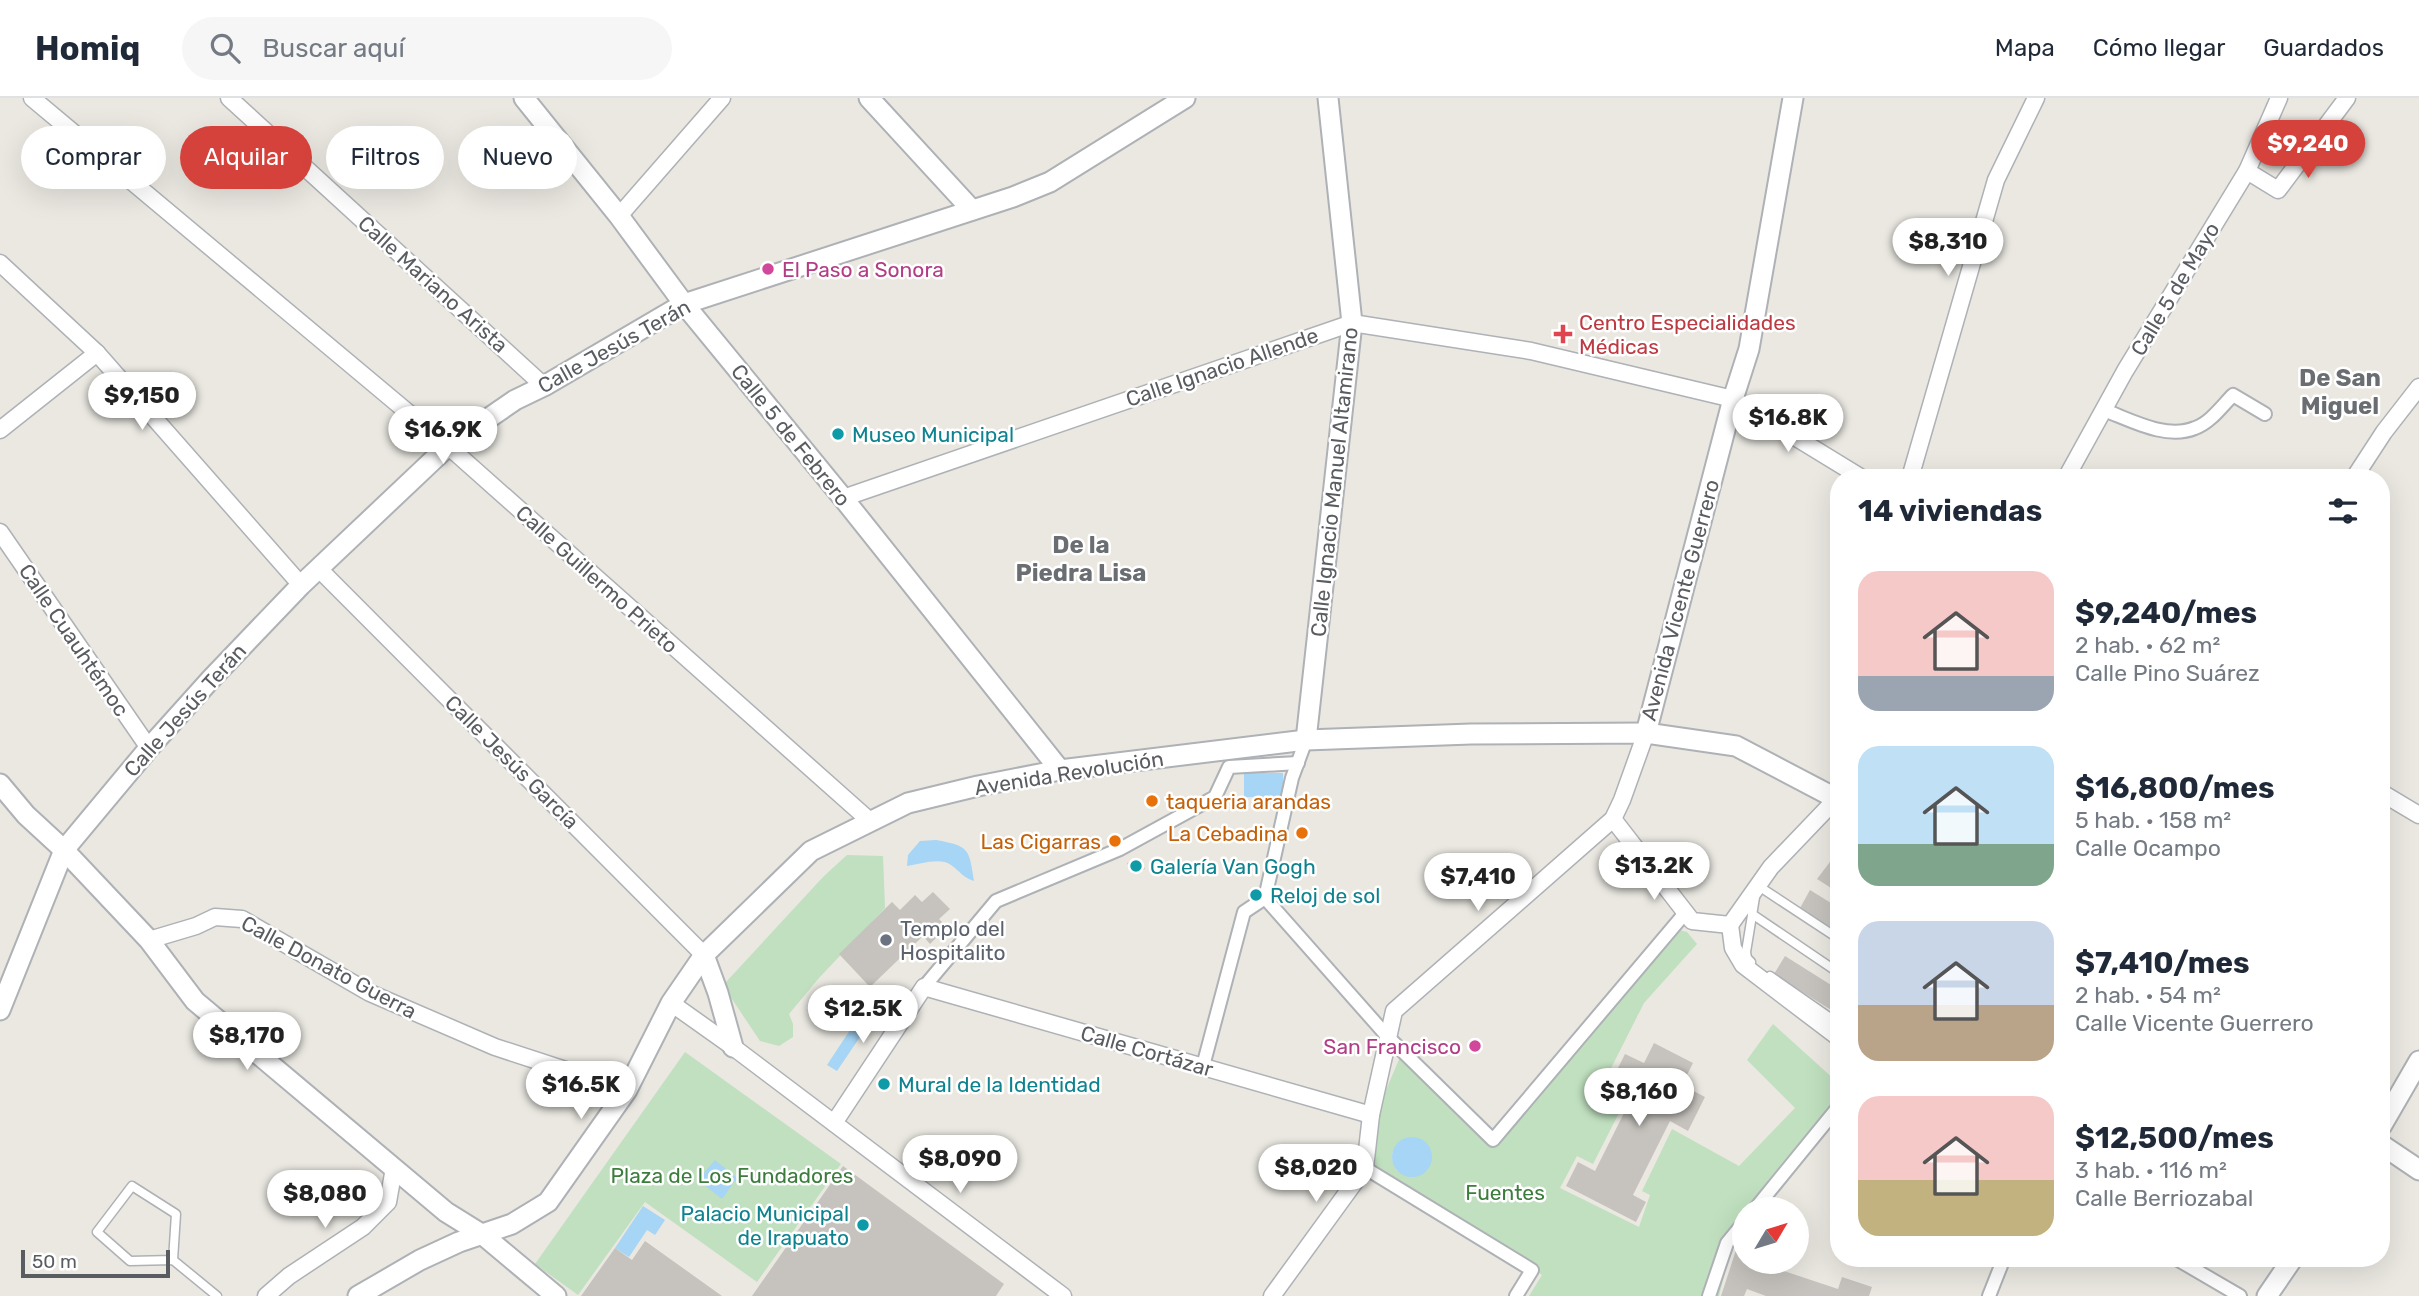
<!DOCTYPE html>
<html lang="es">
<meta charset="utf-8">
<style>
:root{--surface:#fff;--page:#f6f6f7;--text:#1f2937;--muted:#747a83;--line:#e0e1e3;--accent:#d5423c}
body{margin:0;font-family:Rubik,sans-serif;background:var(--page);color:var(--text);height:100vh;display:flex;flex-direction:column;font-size:26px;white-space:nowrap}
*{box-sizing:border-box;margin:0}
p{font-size:23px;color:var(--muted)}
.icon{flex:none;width:38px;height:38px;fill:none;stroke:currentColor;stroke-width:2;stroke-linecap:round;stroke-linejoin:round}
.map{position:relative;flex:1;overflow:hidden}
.drawer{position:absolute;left:1830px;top:371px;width:560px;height:798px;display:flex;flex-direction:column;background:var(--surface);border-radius:28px;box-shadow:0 7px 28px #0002}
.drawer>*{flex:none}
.hud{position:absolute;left:21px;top:28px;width:665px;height:63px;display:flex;gap:14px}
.needle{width:46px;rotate:52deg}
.tools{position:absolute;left:1732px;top:1099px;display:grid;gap:14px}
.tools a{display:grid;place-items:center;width:77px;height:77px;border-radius:50%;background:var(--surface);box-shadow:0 7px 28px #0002;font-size:35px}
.scale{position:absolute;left:21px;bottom:18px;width:149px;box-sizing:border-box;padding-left:7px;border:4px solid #595c60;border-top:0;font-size:19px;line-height:24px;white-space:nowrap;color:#595c60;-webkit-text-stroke:5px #fff;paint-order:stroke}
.price{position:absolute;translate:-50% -60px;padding:0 16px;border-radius:24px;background:#fff;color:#222;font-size:23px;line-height:46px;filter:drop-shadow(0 2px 4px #0008)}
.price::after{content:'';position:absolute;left:50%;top:42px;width:21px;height:16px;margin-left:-10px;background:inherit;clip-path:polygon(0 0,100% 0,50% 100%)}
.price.selected{background:var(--accent);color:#fff}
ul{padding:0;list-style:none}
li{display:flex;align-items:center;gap:21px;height:175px;padding:0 28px}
li span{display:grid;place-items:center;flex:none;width:196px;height:140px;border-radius:21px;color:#555}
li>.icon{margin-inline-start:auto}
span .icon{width:84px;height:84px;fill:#fffc;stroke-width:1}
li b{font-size:30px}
h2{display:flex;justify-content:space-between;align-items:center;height:84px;padding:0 28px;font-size:30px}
.chip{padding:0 24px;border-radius:32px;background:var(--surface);box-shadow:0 7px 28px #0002;font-size:24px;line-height:63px}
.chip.selected{background:var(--accent);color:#fff}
header{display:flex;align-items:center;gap:42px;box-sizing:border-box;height:98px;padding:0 35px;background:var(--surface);border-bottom:2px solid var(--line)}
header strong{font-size:33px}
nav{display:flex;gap:38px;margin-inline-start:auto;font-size:24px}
.search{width:490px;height:63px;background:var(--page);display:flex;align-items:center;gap:18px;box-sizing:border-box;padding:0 24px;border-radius:38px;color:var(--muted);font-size:26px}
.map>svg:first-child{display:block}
</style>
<header>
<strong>Homiq</strong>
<div class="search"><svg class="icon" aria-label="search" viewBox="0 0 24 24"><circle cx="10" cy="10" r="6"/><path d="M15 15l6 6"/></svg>Buscar aquí</div>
<nav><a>Mapa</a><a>Cómo llegar</a><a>Guardados</a></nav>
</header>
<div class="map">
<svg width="2419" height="1198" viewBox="0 0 2419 1198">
<rect width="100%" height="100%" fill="#eae8e1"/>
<g fill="#c0e0bf" fill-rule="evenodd">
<path d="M847,757l36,1 2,52 -66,70 -30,36 4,10v13l-14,9 -19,-5 -32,-48 -2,-11 98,-106z"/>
<path d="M1676,831l11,3 10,12 -53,59 -45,89 25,11 -31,61 -16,-8 -17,32 79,39 11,-32 -8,-4 30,-62 67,37 56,-58 -48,-48 26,-36 62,56 4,13v14l-81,102h-13v17l-12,14 -14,56h-190l13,-21 -167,-106 3,-60 22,-52 94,83zM1412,1039l13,6 6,12 -34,16 -5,-12v-6z"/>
<path d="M685,954l156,112 -84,118 -112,-80 -67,93 -43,-31z"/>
</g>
<g fill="#a6d5f5">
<path d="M1244,675h39v25l-39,-1z"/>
<path d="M936,742c33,6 33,8 38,41 -12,-4 -13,-9 -23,-16 -10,-8 -32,-1 -44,1l1,-11 12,-14z"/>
<path d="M860,917l10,7 -33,49 -10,-6z"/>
<circle cx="1412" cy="1059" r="20"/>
<path d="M715,1062l22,18 -15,21 -24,-19z"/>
<path d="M643,1108l22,14 -10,15 -8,-5 -18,27 -14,-9z"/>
</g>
<g fill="#c6c3be">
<path d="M1839,752v43l-22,-14z"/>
<path d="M1139,760l6,11 -12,5 -6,-11z"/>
<path d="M1810,792l29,18v25l-39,-25z"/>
<path d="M933,794l17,17 -11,10 8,8 -17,17 -7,-8 -53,51 -31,-33 53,-52 8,8 15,-15 7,7z"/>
<path d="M1785,858l54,34v25l-65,-41z"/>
<path d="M1654,945l39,20 -11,22 23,12 -17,34 -18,-10 -37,74 13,7 -10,20 -70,-36 12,-24 17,9 35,-70 -23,-11 18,-36 19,9z"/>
<path d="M843,1068l161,118 -8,12h-244z"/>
<path d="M645,1143l77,55h-141l34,-48 17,12z"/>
<path d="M1738,1146l7,2v16h12l81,27 4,-12 30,10 -3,9h-103l-19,-7 -3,7h-23z"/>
</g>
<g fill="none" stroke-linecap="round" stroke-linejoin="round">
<defs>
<g id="service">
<path d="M1757,787l82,54"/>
<path d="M1752,816l87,59"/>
<path d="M1751,864l-4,-4 -1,-6 9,-55"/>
<path d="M1770,878l69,48"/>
<path d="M173,1162l-43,1 -33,-29 35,-46 44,28 -3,46 44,36"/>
</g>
<g id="pedestrian">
<path d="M2104,312c27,10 62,30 91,18 15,-5 27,-22 38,-33l32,19"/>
<path d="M1265,800l122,138 106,104 193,-228"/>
<path d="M924,889l72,-86 124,-52 95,-52 14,-30 69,-4"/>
<path d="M1203,968l41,-154 21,-14 27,-120 14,-38"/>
<path d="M1365,1070l167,102 -16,26"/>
<path d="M1755,1111l84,-103"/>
<path d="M2175,1160l65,38"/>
<path d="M1709,1198l18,-53 18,-22"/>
<path d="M1989,1198l15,-38"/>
</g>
<g id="minor">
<path d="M32,0l416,348 422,375"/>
<path d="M229,0l315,288"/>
<path d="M2247,73l31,19 69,-92"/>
<path d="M619,118l103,-118"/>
<path d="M0,165l97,90 204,232"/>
<path d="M0,332l97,-77"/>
<path d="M1910,380l86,-298 40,-82"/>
<path d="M2066,380l59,-107 122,-200 32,-73"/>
<path d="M2354,380l30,-46 35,-45"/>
<path d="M843,400l509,-175 179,28 202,48 129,79"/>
<path d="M0,434l149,216"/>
<path d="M319,471l385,386"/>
<path d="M2382,695l37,22"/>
<path d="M1613,721l79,102 38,4"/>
<path d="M1730,827l41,-58 68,-71"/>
<path d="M1730,827l3,23 10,17 96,73"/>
<path d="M149,842l47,-14 19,-9 27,2 128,74 125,54 132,43"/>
<path d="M671,905l62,44 330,249"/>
<path d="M834,1025l90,-136 447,128"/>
<path d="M266,1198l23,-20 74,-49 25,-25 6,-34"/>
<path d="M1272,1198l93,-128 6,-53 23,-104 219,-192 9,-19 24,-67"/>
</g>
<g id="tertiary">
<path d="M524,0l95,118 65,88 159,194 217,272"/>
<path d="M869,0l103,112"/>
<path d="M1646,635l87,-334 16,-50 44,-251"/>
<path d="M1306,642l46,-417 -24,-225"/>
<path d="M0,686l26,31 38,35 85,90 46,61 251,211 37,23 73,61"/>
<path d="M704,857l14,38 15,54"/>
<path d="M0,912l64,-160 85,-102 62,-69 90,-94 147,-139 67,-46 29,-14 140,-82 329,-107 37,-15 135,-84"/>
<path d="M2382,1027l37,-64"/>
<path d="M2382,1047l37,25"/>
<path d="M358,1198l62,-36 39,-18 53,-18 36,-22 79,-112 44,-87 33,-48 107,-104 97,-48 70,-17 82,-16 246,-30 165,-6 175,-1 90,13 103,54"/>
<path d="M2267,1198l26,-38"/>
</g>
</defs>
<use href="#service" stroke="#aeb1b5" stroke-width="11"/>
<use href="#pedestrian" stroke="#aeb1b5" stroke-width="16"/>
<use href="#minor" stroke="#aeb1b5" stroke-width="19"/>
<use href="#tertiary" stroke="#aeb1b5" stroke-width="23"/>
<use href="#service" stroke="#fff" stroke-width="8"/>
<use href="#pedestrian" stroke="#fff" stroke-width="12"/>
<use href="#minor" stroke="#fff" stroke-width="16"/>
<use href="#tertiary" stroke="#fff" stroke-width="19"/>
</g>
<g fill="#d1479c" stroke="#fff" stroke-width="2.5">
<circle cx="768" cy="171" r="7"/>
<circle cx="1475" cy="948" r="7"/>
</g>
<path fill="#e0444e" stroke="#fff" stroke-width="2.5" d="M1559.5 225.5h7v7h7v7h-7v7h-7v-7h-7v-7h7z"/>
<g fill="#0f9aa8" stroke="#fff" stroke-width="2.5">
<circle cx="838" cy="336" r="7"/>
<circle cx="1136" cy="768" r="7"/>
<circle cx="1256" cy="797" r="7"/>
<circle cx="884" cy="986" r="7"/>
<circle cx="863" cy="1127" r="7"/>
</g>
<g fill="#e8710a" stroke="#fff" stroke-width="2.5">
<circle cx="1152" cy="703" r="7"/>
<circle cx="1302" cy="735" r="7"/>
<circle cx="1115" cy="743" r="7"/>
</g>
<circle fill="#6b7280" stroke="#fff" stroke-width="2.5" cx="886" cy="842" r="7"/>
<g text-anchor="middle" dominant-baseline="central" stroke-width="5" stroke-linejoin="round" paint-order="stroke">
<g font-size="21" fill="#b23c85" stroke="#fff" text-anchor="start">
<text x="782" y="171">El Paso a Sonora</text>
<text x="1461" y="948" text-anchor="end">San Francisco</text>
</g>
<g font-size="21" fill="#595c60" stroke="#fff">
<text transform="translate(433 186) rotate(42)">Calle Mariano Arista</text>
<text transform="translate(2175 191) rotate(-59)">Calle 5 de Mayo</text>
<text transform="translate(614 248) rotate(-29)">Calle Jesús Terán</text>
<text transform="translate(1222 269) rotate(-19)">Calle Ignacio Allende</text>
<text transform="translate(791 337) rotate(51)">Calle 5 de Febrero</text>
<text transform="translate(1334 384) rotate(-84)">Calle Ignacio Manuel Altamirano</text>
<text transform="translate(597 481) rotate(42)">Calle Guillermo Prieto</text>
<text transform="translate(1680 502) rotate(-75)">Avenida Vicente Guerrero</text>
<text transform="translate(74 542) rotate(56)">Calle Cuauhtémoc</text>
<text transform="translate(185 612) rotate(-48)">Calle Jesús Terán</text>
<text transform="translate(512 664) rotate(45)">Calle Jesús García</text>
<text transform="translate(1069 675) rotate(-9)">Avenida Revolución</text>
<text transform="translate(329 869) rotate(28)">Calle Donato Guerra</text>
<text transform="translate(1147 953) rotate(16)">Calle Cortázar</text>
</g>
<g font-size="21" fill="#be3a42" stroke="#fff" text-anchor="start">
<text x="1579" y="224">Centro Especialidades<tspan x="1579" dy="24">Médicas</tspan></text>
</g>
<g font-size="21" fill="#0d838f" stroke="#fff" text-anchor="start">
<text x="852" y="336">Museo Municipal</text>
<text x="1150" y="768">Galería Van Gogh</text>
<text x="1270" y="797">Reloj de sol</text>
<text x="898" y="986">Mural de la Identidad</text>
<text x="849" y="1115" text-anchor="end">Palacio Municipal<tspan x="849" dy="24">de Irapuato</tspan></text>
</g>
<g font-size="21" fill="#c56008" stroke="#fff" text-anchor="end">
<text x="1166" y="703" text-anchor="start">taqueria arandas</text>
<text x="1288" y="735">La Cebadina</text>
<text x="1101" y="743">Las Cigarras</text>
</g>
<g font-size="21" fill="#5b616d" stroke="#fff" text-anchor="start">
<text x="900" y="830">Templo del<tspan x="900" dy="24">Hospitalito</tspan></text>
</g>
<g font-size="21" fill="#3c7c3d" stroke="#fff">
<text x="732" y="1077">Plaza de Los Fundadores</text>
<text x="1505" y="1094">Fuentes</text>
</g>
<g font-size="24" font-weight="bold" fill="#6a6e72" stroke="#fff">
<text x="2340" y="280">De San<tspan x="2340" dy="28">Miguel</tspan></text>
<text x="1081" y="447">De la<tspan x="1081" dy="28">Piedra Lisa</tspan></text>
</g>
</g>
</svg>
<div class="tools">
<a><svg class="needle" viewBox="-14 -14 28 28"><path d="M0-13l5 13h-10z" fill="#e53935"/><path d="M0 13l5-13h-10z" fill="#747a83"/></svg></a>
</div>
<div class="scale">50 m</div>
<b class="price selected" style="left:2308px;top:82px">$9,240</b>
<b class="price" style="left:1948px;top:180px">$8,310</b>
<b class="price" style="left:142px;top:334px">$9,150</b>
<b class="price" style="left:1788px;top:356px">$16.8K</b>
<b class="price" style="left:443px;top:368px">$16.9K</b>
<b class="price" style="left:1654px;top:804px">$13.2K</b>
<b class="price" style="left:1478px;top:815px">$7,410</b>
<b class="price" style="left:863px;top:947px">$12.5K</b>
<b class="price" style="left:247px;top:974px">$8,170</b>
<b class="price" style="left:581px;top:1023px">$16.5K</b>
<b class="price" style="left:1639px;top:1030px">$8,160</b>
<b class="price" style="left:960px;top:1097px">$8,090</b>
<b class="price" style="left:1316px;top:1106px">$8,020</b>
<b class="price" style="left:325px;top:1132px">$8,080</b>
<div class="hud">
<a class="chip">Comprar</a>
<a class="chip selected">Alquilar</a>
<a class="chip">Filtros</a>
<a class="chip">Nuevo</a>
</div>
<section class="drawer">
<h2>14 viviendas<svg class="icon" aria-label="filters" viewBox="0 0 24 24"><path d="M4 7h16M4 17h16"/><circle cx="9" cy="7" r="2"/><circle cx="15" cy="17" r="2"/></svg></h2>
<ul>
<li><span style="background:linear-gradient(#f6c9c9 75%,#9aa5b1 0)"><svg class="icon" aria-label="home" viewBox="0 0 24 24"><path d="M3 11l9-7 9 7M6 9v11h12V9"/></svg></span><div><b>$9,240/mes</b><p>2 hab. · 62 m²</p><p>Calle Pino Suárez</p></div></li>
<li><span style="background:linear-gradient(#bfe0f5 70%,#7fa58c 0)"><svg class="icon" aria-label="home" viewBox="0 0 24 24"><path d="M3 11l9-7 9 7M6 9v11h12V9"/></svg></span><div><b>$16,800/mes</b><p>5 hab. · 158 m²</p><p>Calle Ocampo</p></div></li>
<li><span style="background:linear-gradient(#c9d6e8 60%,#b9a48a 0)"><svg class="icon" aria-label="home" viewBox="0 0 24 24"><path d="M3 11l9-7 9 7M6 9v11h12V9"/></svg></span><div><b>$7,410/mes</b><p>2 hab. · 54 m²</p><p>Calle Vicente Guerrero</p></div></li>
<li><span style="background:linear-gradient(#f6c9c9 60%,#c2b280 0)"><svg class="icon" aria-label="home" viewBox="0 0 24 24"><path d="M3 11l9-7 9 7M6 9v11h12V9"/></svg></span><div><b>$12,500/mes</b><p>3 hab. · 116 m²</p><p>Calle Berriozabal</p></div></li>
</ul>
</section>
</div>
